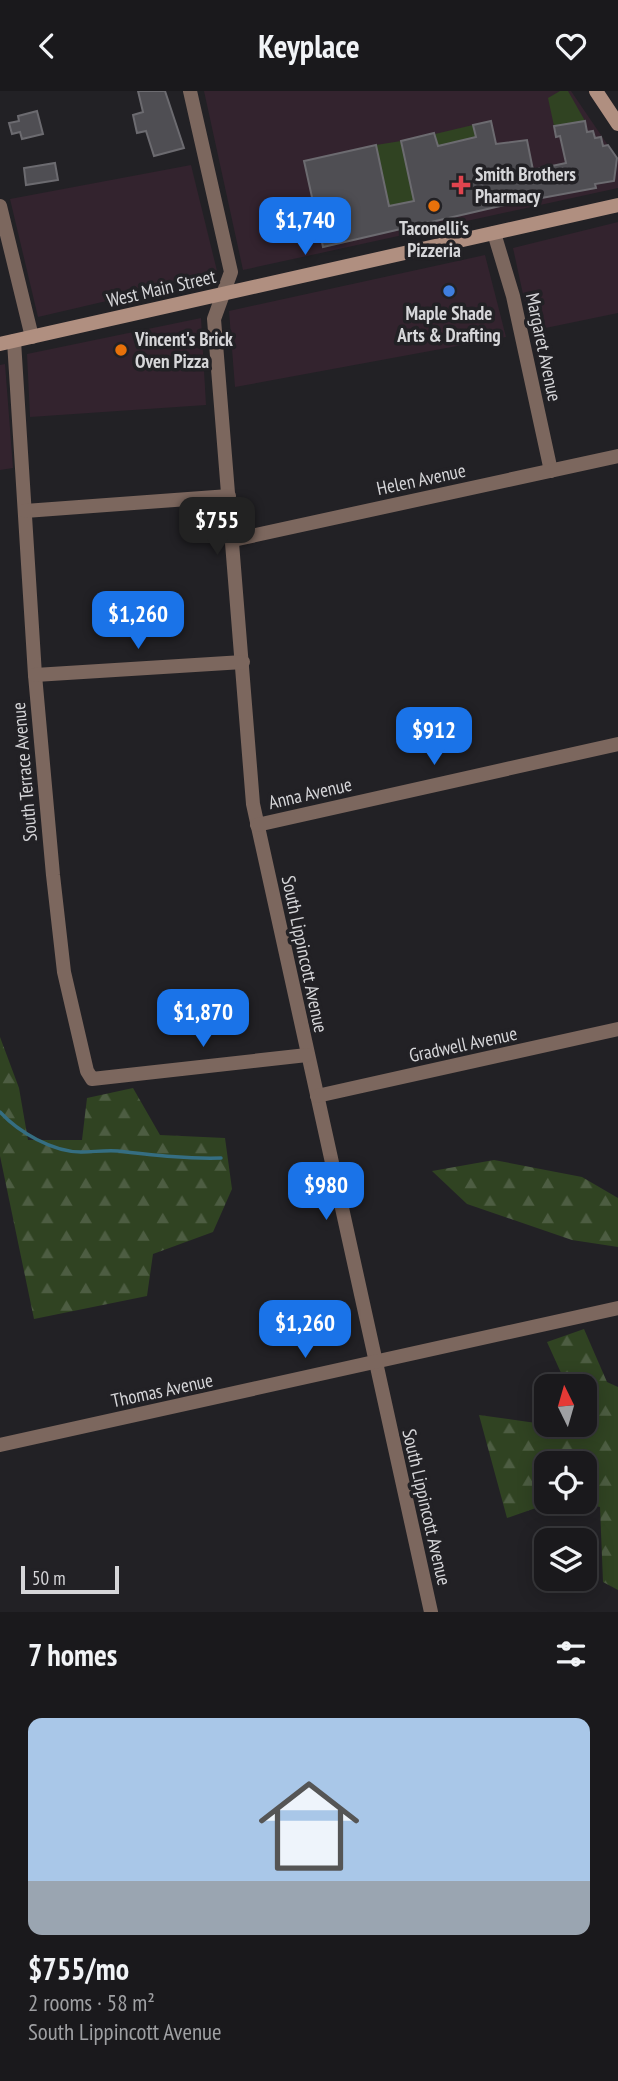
<!DOCTYPE html>
<meta charset="utf-8">
<style>
:root{--surface:#1a191c;--page:#232225;--text:#f1f3f6;--muted:#9fa0a3;--line:#38383b;--accent:#1a73e8}
body{margin:0;font-family:"PT Sans Narrow",sans-serif;background:var(--page);color:var(--text);height:100vh;display:flex;flex-direction:column;font-size:26px;white-space:nowrap}
*{box-sizing:border-box;margin:0}
p{font-size:23px;color:var(--muted)}
.icon{flex:none;width:38px;height:38px;fill:none;stroke:currentColor;stroke-width:2;stroke-linecap:round;stroke-linejoin:round}
.map{position:relative;height:1521px;overflow:hidden}
.sheet{display:flex;flex-direction:column;background:var(--surface);flex:1}
.sheet>*{flex:none}
.needle{width:46px;rotate:355deg}
.controls{position:absolute;left:534px;top:1283px;display:grid;gap:14px}
.controls a{display:grid;place-items:center;width:63px;height:63px;border-radius:14px;background:var(--surface);box-shadow:0 4px 18px #0003,0 0 0 2px var(--line);font-size:35px}
.scale{position:absolute;left:21px;bottom:18px;width:98px;box-sizing:border-box;padding-left:7px;border:4px solid #d6d6d9;border-top:0;font-size:19px;line-height:24px;white-space:nowrap;color:#d6d6d9;-webkit-text-stroke:5px #222125;paint-order:stroke}
.price{position:absolute;translate:-50% -60px;padding:0 16px;border-radius:14px;background:var(--accent);color:#fff;font-size:23px;line-height:46px;filter:drop-shadow(0 2px 4px #0008)}
.price::after{content:'';position:absolute;left:50%;top:42px;width:21px;height:16px;margin-left:-10px;background:inherit;clip-path:polygon(0 0,100% 0,50% 100%)}
.price.active{background:#222;color:#fff}
ul{padding:0;list-style:none}
li{display:grid;align-content:center;gap:14px;height:371px;padding:0 28px}
li+li{border-top:2px solid var(--line)}
li span{display:grid;place-items:center;height:217px;border-radius:14px;color:#555}
li>.icon{margin-inline-start:auto}
span .icon{width:126px;height:126px;fill:#fffc;stroke-width:1}
li b{font-size:30px}
h2{display:flex;justify-content:space-between;align-items:center;height:84px;padding:0 28px;font-size:30px}
header{display:flex;justify-content:space-between;align-items:center;height:91px;padding:0 28px;background:var(--surface);font-size:32px;font-weight:600}
.map>svg:first-child{display:block}
</style>
<header><svg class="icon" aria-label="back" viewBox="0 0 24 24"><path d="M15 5l-7 7 7 7"/></svg>Keyplace<svg class="icon" aria-label="heart" viewBox="0 0 24 24"><path d="M12 20l-8-8c-3-5 5-10 8-4 3-6 11-1 8 4z"/></svg></header>
<div class="map">
<svg width="618" height="1521" viewBox="0 0 618 1521">
<defs>
<pattern id="forest-firs" width="22" height="20" patternUnits="userSpaceOnUse" patternTransform="scale(1.75)"><rect width="22" height="20" fill="#304322"/><path d="M5 1l3.5 6h-7zM16 11l3.5 6h-7z" fill="#4d5d42"/></pattern>
</defs>
<rect width="100%" height="100%" fill="#222125"/>
<g fill="#33232e">
<path d="M204,0h367l47,69v28l-375,82z"/>
<path d="M191,74l27,110 -180,42 -28,-118z"/>
<path d="M618,131v91l-87,18 -18,-83z"/>
<path d="M485,164l21,82 -271,50 -6,-76z"/>
<path d="M201,227l5,87 -176,12 -3,-63z"/>
<path d="M5,273l8,104 -13,2v-105z"/>
</g>
<g fill="#304322">
<path d="M560,0h8l17,30 -31,5 -6,-28z"/>
<path d="M473,34l6,29 -41,-8 -3,-12z"/>
<path d="M401,50l13,60 -25,5 -13,-61z"/>
</g>
<g fill="url(#forest-firs)">
<path d="M0,946l19,51 9,52h54l5,-42 46,-10 27,47 65,3 7,51 -19,43 -60,22 -6,42 -113,23 -34,-163z"/>
<path d="M494,1069l88,17 36,21v49l-46,-7 -105,-36 -35,-33z"/>
<path d="M584,1238l23,53 11,5v203l-15,-8 -3,-75 -19,-5 3,-1v-38h-38v38l7,1 -46,16 -28,-103 57,8 10,-8v10h38v-39h-17l-20,-44z"/>
</g>
<g fill="none" stroke-linecap="round" stroke-linejoin="round">
<path stroke="#356e82" stroke-width="3.5" d="M0,1021c18,20 53,40 81,40 12,0 24,-2 37,-1 35,4 68,8 103,7"/>
</g>
<g fill="#4f4e53" stroke="#6c6b70" stroke-width="2">
<path d="M138,0h27l19,57 -30,8 -8,-25 -9,2 -4,-18 10,-3z"/>
<path d="M37,20l6,23 -21,5 -2,-7 -8,2 -3,-11 10,-2 -1,-5z"/>
<path d="M491,30l5,23 31,-4 6,30 33,-7 -6,-27 -4,1 -2,-11 31,-5 2,11 6,-1 2,7 6,-1 2,9 5,-1 9,13 -3,23 -19,3 1,4 -87,16 -186,43 -19,-86 72,-16 13,61 25,-5 -13,-60 33,-8 4,13 38,-9 -3,-12z"/>
<path d="M55,72l3,17 -32,5 -2,-17z"/>
</g>
<g fill="none" stroke-linecap="round" stroke-linejoin="round">
<g stroke="#7c675e" stroke-width="14">
<path d="M190,0l41,181 -17,47 39,485 178,808"/>
<path d="M0,115l32,131"/>
<path d="M494,142l19,63 38,175"/>
<path d="M14,250l21,334 18,200 11,97 23,99 5,8 215,-24"/>
<path d="M25,420l204,-15"/>
<path d="M233,449l385,-84"/>
<path d="M35,584l208,-13"/>
<path d="M257,734l361,-81"/>
<path d="M317,1005l301,-67"/>
<path d="M0,1354l618,-137"/>
</g>
<g stroke="#b08f80" stroke-width="14">
<path d="M596,0l22,33"/>
<path d="M0,253l618,-139"/>
</g>
</g>
<path fill="#e0444e" stroke="#222125" stroke-width="2.5" d="M457.5 83.5h7v7h7v7h-7v7h-7v-7h-7v-7h7z"/>
<g fill="#e8710a" stroke="#222125" stroke-width="2.5">
<circle cx="434" cy="115" r="7"/>
<circle cx="121" cy="259" r="7"/>
</g>
<circle fill="#3f7fe0" stroke="#222125" stroke-width="2.5" cx="449" cy="200" r="7"/>
<g text-anchor="middle" dominant-baseline="central" stroke-width="7" stroke-linejoin="round" paint-order="stroke">
<g font-size="19" font-weight="bold" fill="#d6d6d9" stroke="#222125" text-anchor="start">
<text x="475" y="83">Smith Brothers<tspan x="475" dy="22">Pharmacy</tspan></text>
<text x="434" y="137" text-anchor="middle">Taconelli's<tspan x="434" dy="22">Pizzeria</tspan></text>
<text x="449" y="222" text-anchor="middle">Maple Shade<tspan x="449" dy="22">Arts &amp; Drafting</tspan></text>
<text x="135" y="248">Vincent's Brick<tspan x="135" dy="22">Oven Pizza</tspan></text>
</g>
<g font-size="19" fill="#d6d6d9" stroke="#222125">
<text transform="translate(161 197) rotate(-13)">West Main Street</text>
<text transform="translate(544 256) rotate(78)">Margaret Avenue</text>
<text transform="translate(421 388) rotate(-12)">Helen Avenue</text>
<text transform="translate(24 681) rotate(-95)">South Terrace Avenue</text>
<text transform="translate(310 702) rotate(-13)">Anna Avenue</text>
<text transform="translate(305 863) rotate(78)">South Lippincott Avenue</text>
<text transform="translate(463 953) rotate(-12)">Gradwell Avenue</text>
<text transform="translate(162 1299) rotate(-12)">Thomas Avenue</text>
<text transform="translate(427 1416) rotate(77)">South Lippincott Avenue</text>
</g>
</g>
</svg>
<div class="controls">
<a><svg class="needle" viewBox="-14 -14 28 28"><path d="M0-13l5 13h-10z" fill="#e53935"/><path d="M0 13l5-13h-10z" fill="#9fa0a3"/></svg></a>
<a><svg class="icon" aria-label="locate" viewBox="0 0 24 24"><circle cx="12" cy="12" r="6"/><path d="M12 2v4M12 18v4M2 12h4M18 12h4"/></svg></a>
<a><svg class="icon" aria-label="layers" viewBox="0 0 24 24"><path d="M12 4l9 5-9 5-9-5zM3 14l9 5 9-5"/></svg></a>
</div>
<div class="scale">50 m</div>
<b class="price" style="left:305px;top:166px">$1,740</b>
<b class="price active" style="left:217px;top:466px">$755</b>
<b class="price" style="left:138px;top:560px">$1,260</b>
<b class="price" style="left:434px;top:676px">$912</b>
<b class="price" style="left:203px;top:958px">$1,870</b>
<b class="price" style="left:326px;top:1131px">$980</b>
<b class="price" style="left:305px;top:1269px">$1,260</b>
</div>
<section class="sheet">
<h2>7 homes<svg class="icon" aria-label="filters" viewBox="0 0 24 24"><path d="M4 7h16M4 17h16"/><circle cx="9" cy="7" r="2"/><circle cx="15" cy="17" r="2"/></svg></h2>
<ul>
<li><span style="background:linear-gradient(#a9c7e8 75%,#9aa5b1 0)"><svg class="icon" aria-label="home" viewBox="0 0 24 24"><path d="M3 11l9-7 9 7M6 9v11h12V9"/></svg></span><div><b>$755/mo</b><p>2 rooms · 58 m²</p><p>South Lippincott Avenue</p></div></li>
</ul>
</section>
